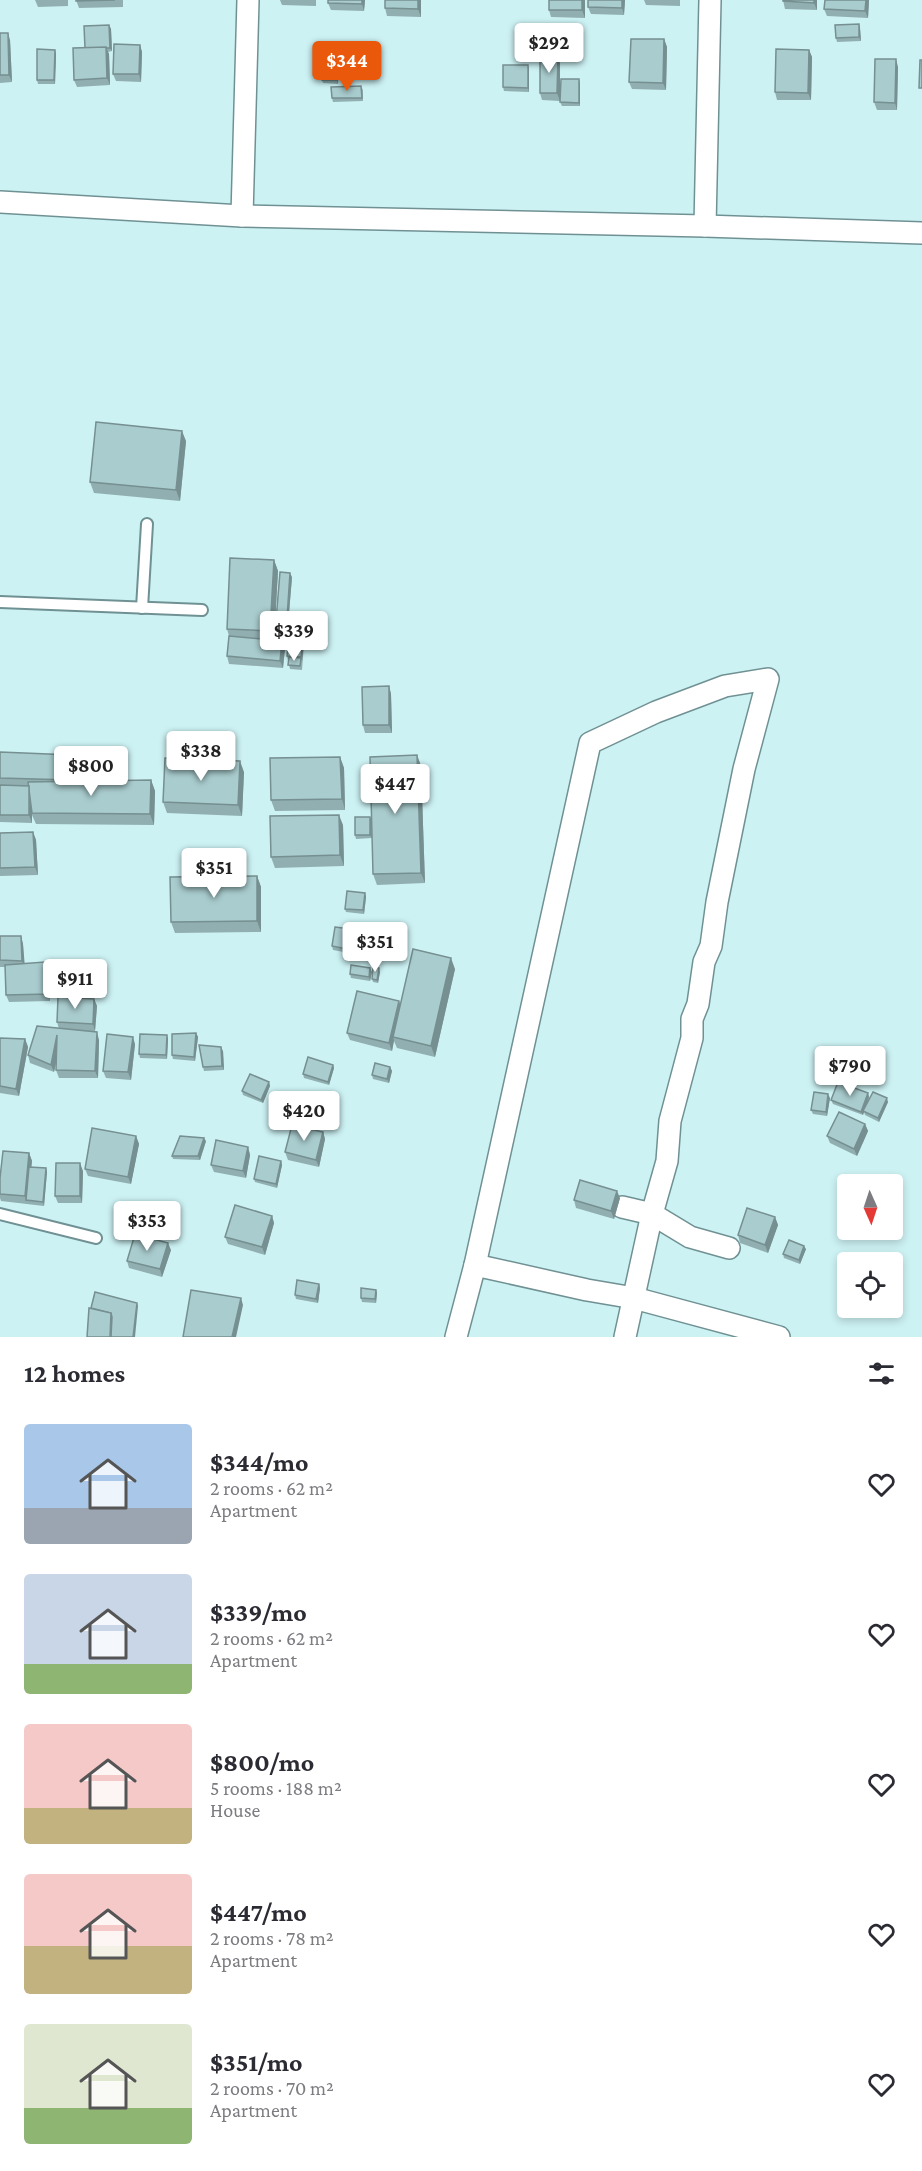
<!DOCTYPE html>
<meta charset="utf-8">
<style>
:root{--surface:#fff;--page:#f2f2f3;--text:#2b2b33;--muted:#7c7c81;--accent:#ea580c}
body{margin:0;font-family:"Crimson Pro",serif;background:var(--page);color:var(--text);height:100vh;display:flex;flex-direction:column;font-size:22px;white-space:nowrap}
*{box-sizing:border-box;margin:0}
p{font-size:20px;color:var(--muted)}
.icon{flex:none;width:33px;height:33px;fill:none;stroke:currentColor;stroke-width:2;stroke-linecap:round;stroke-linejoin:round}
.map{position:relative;height:1337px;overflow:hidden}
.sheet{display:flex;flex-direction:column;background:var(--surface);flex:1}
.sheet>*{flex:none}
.needle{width:39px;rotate:177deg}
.fabs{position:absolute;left:837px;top:1174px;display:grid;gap:12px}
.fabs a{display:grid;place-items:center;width:66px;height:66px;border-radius:6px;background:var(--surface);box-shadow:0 3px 9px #0003;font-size:30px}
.price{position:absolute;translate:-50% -51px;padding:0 14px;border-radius:6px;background:#fff;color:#222;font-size:20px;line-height:39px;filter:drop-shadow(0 2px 3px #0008)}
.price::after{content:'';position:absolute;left:50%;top:36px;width:18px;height:14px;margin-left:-9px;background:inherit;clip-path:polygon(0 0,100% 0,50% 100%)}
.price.active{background:var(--accent);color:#fff}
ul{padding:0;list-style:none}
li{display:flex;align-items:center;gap:18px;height:150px;padding:0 24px}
li span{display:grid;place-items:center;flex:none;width:168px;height:120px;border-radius:6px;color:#555}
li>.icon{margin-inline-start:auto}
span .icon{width:72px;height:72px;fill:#fffc;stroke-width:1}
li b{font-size:26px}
h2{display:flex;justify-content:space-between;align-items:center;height:72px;padding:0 24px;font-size:26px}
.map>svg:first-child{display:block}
</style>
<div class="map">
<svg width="922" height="1337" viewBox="0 0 922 1337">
<rect width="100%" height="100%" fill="#cdf2f4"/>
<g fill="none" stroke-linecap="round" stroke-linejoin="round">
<defs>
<g id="lane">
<path d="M0,602l202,8"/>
<path d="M142,608l5,-84"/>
<path d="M0,1214l96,24"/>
</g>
<g id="street">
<path d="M0,202l242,14 463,10 217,7"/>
<path d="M242,216l6,-216"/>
<path d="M705,226l5,-226"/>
<path d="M622,1207l30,7 38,23 39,11"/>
<path d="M475,1265l112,25 47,8 145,39"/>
<path d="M456,1337l19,-72 115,-522 66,-31 69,-26 43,-7 -24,90 -27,133 -6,44 -7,16 -6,42 -6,15v19l-22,83 -3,40 -15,53 -27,123"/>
</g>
</defs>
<use href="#lane" stroke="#709193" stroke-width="14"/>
<use href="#street" stroke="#709193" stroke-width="24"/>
<use href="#lane" stroke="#fff" stroke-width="10"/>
<use href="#street" stroke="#fff" stroke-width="21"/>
</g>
<g fill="#91afb1">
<path d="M35,0h33v6l-30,1z"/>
<path d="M76,0h47v7l-44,1z"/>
<path d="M280,0h36v6l-34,-1z"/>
<path d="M328,0h37l-1,11 -33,-1 -3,-7z"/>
<path d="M421,0v17l-34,-1 -2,-8z"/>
<path d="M585,0v18l-34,-1 -2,-7z"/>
<path d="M625,0l-1,15 -33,-1 -3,-7z"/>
<path d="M644,0h36v6l-34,-1z"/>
<path d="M783,0h34v10l-32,-1z"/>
<path d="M869,0l-1,18 -41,-2 -3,-7z"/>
<path d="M859,24l1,4 1,13 -24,1 -1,-4z"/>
<path d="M109,25l2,4 1,22 -4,1 1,2 1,31 -33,2 -3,-7 11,-32z"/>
<path d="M0,33l10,7 2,42 -12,1z"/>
<path d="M664,39l3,8 -1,43 -34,-1 -3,-7z"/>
<path d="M140,45l2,7 -1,30 -25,-1 -3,-7z"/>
<path d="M338,49l1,4 -1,31 -15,-1 -1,-3z"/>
<path d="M55,50l1,4 -1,30h-17l-1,-4z"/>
<path d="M809,50l3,7 -1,43h-34l-2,-8z"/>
<path d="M560,63v38l-18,-1 -2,-7z"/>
<path d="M898,67l-1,43h-20l-3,-8z"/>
<path d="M529,69v23l-25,-1 -1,-4z"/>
<path d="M580,83v23h-18l-2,-4z"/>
<path d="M361,86l2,4v11l-30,1 -1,-4z"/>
<path d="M186,441l-6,60 -86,-8 -4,-11z"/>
<path d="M274,560l4,11 -4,69 8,1 3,7 -2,20 -54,-4 -2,-8 2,-20 -2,-7z"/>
<path d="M292,577l-5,60 -10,-1 -2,-3z"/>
<path d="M304,643l-2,27 -12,-1 -3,-13z"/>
<path d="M389,686l2,8 1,39h-27l-2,-8z"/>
<path d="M0,752l75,10 -1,20 77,-2 4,11 -1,34 -118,-1 -4,-9v8l-32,-1z"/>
<path d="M417,755l4,11 4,117 -48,2 -4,-11z"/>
<path d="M340,757l4,11 1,42 -70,1 -4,-11z"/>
<path d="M244,772l-2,44 -75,-3 -4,-11z"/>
<path d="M370,817l1,3 1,18 -16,1 -1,-4z"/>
<path d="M343,825l1,41 -69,2 -4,-11z"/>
<path d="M33,832l3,8 2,35 -38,1v-43z"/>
<path d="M257,876l4,11v45l-86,1 -4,-11z"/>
<path d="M365,893l1,4 -2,17 -18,-2 -1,-3z"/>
<path d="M350,929l2,4 -3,20 -16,-3 -1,-4z"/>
<path d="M376,935v17h-21l-1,-4z"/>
<path d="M0,936h21l2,8 1,20 21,-2 3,8 2,31 -41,1 -3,-7 -1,-28h-5z"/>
<path d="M455,969l-20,88 -38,-9 -3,-7 -2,10 -42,-11 -3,-7 53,-28z"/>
<path d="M372,972l-2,9 -19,-3 -1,-4z"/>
<path d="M380,972l-2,11 -5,-1 -1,-3z"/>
<path d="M94,999l3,7 -2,25h-13l17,9 -1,38h-39l-3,-8 1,-10 -3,12 -24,-9 -2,-8 31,-26 -2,-7z"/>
<path d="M196,1033l2,4 -3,24 -22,-2 -1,-4z"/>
<path d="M167,1035l1,4 -1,20 -27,-1 -1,-4z"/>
<path d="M0,1038l25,1 3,8 -9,49 -19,-3z"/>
<path d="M135,1044l-4,36 -25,-2 -3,-7z"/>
<path d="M223,1051l1,19 -20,1 -1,-4z"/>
<path d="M333,1065l1,3 -5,17 -25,-7 -1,-4z"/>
<path d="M390,1067l2,4 -3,12 -16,-4 -1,-4z"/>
<path d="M269,1082l1,4 -7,17 -20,-8 -1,-4z"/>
<path d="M868,1093l1,4 -3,10 22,-5 -9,20 -14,-7 -1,-3 -1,3 -30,-11 -2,-4z"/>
<path d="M830,1098l-3,18 -14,-2 -2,-4z"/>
<path d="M865,1124l3,7 -11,25 -27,-13 -3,-7z"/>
<path d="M323,1132l2,7 -6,28 -31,-7 -3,-8z"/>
<path d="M136,1136l3,8 -8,40 -43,-8 -3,-7z"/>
<path d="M206,1141l-6,19 -27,-1 -1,-3z"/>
<path d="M248,1147l2,8 -4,23 -32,-6 -3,-7z"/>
<path d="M29,1153l3,8 -1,6 15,1 1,4 -3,34 -43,-5 -1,-3v-20z"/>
<path d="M281,1161l1,4 -5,23 -22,-6 -1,-3z"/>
<path d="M83,1171l-1,32h-24l-3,-7z"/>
<path d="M620,1198l-6,21 -38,-11 -2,-8z"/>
<path d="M272,1216l2,7 -9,32 -37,-11 -3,-7z"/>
<path d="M775,1217l3,8 -10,28 -28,-10 -2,-8z"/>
<path d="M806,1249l-6,15 -16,-6 -1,-4z"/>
<path d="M171,1250l-9,27 -33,-9 -2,-7z"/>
<path d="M319,1284l1,4 -2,15 -22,-4 -1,-4z"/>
<path d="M376,1290l1,3 -1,10 -14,-1 -1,-4z"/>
</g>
<g fill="#768f90">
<path d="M362,0h3l-1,11 -2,-7z"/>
<path d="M418,0h3v17l-3,-8z"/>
<path d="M582,0h3v18l-3,-8z"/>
<path d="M622,0h3l-1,15 -2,-7z"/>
<path d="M814,0h3v10l-3,-7z"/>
<path d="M866,0h3l-1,18 -3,-7z"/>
<path d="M859,24l1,4 1,13 -2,-4z"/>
<path d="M109,25l2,4 1,22 -2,-3z"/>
<path d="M8,33l2,7 2,42 -3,-7z"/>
<path d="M664,39l3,8 -1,43 -3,-7z"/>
<path d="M140,45l2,7 -1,30 -2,-8z"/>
<path d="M106,47l3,7 1,31 -3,-7z"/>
<path d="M338,49l1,4 -1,31 -1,-4z"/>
<path d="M55,50l1,4 -1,30 -1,-4z"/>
<path d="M809,50l3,7 -1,43 -3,-7z"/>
<path d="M558,55l2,8v38l-3,-8z"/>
<path d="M896,59l2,8 -1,43 -2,-7z"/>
<path d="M528,65l1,4v23l-1,-4z"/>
<path d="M579,79l1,4v23l-1,-3z"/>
<path d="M182,431l4,10 -6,60 -4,-11z"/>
<path d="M274,560l4,11 -4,71 -4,-11z"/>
<path d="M290,573l2,4 -5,60 -1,-4z"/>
<path d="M303,639l1,4 -2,18 -1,-4z"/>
<path d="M282,641l3,7 -2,20 -3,-7z"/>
<path d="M389,686l2,8 1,39 -3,-8z"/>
<path d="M72,755l3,7 -1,26 -3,-8z"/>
<path d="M417,755l4,11 4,117 -4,-10z"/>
<path d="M340,757l4,11 1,42 -3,-11z"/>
<path d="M240,761l4,11 -2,44 -4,-11z"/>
<path d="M151,780l4,11 -1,34 -4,-11z"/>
<path d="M30,786l2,7v30l-3,-8z"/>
<path d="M339,815l4,10 1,41 -4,-11z"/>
<path d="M370,817l1,3 1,18 -2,-3z"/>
<path d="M33,832l3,8 2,35 -3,-8z"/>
<path d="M257,876l4,11v45l-4,-11z"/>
<path d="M365,893l1,4 -2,17 -1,-4z"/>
<path d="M350,929l2,4 -3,20 -2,-4z"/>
<path d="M375,931l1,4v17l-1,-4z"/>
<path d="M21,936l2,8 2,24 -3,-7z"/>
<path d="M451,958l4,11 -20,88 -4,-11z"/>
<path d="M45,962l3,8 2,31 -2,-7z"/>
<path d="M370,968l2,4 -2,9 -1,-4z"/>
<path d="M379,968l1,4 -2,11 -1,-3z"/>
<path d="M94,999l3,7 -2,25 -2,-7z"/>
<path d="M399,1001l3,8 -9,28 1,3 -2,11 -3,-8z"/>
<path d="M97,1032l2,8 -1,38 -3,-7z"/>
<path d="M196,1033l2,4 -3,24 -1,-4z"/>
<path d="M57,1035l3,7 -6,30 -3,-7z"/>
<path d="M167,1035l1,4 -1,20 -1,-4z"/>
<path d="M133,1037l2,7 -4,36 -3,-8z"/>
<path d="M25,1039l3,8 -9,49 -3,-7z"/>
<path d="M221,1047l2,4 1,19 -2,-4z"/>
<path d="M333,1065l1,3 -5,17 -1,-3z"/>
<path d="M390,1067l2,4 -3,12 -2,-4z"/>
<path d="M269,1082l1,4 -7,17 -2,-3z"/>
<path d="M868,1093l1,4 -6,18 -2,-3z"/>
<path d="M828,1094l2,4 -3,18 -1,-4z"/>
<path d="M887,1098l1,4 -9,20 -1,-4z"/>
<path d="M865,1124l3,7 -11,25 -3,-7z"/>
<path d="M323,1132l2,7 -6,28 -3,-7z"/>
<path d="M136,1136l3,8 -8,40 -3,-7z"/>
<path d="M204,1138l2,3 -6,19 -2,-4z"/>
<path d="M248,1147l2,8 -4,23 -3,-7z"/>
<path d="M29,1153l3,8 -4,39h-2l-1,-4z"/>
<path d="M281,1161l1,4 -5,23 -1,-4z"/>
<path d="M80,1163l3,8 -1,32 -2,-7z"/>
<path d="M46,1168l1,4 -3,34 -1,-4z"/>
<path d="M617,1191l3,7 -6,21 -3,-8z"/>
<path d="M272,1216l2,7 -9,32 -3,-8z"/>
<path d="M775,1217l3,8 -10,28 -3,-8z"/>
<path d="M168,1243l3,7 -9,27 -2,-8z"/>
<path d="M804,1246l2,3 -6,15 -1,-4z"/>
<path d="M319,1284l1,4 -2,15 -2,-4z"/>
<path d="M376,1290l1,3 -1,10 -1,-4z"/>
<path d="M241,1298l2,7 -7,32h-4z"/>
<path d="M137,1303l1,3 -3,31h-2z"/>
<path d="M111,1313l3,8 -1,16h-3z"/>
</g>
<g fill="#a9ccce" stroke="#768f90" stroke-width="1.5">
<path d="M76,0h39l-39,1z"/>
<path d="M328,0h34v4l-34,-1z"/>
<path d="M385,0h33v9l-33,-1z"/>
<rect x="549" y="0" width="33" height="10"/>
<path d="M588,0h34v8l-34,-1z"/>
<path d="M783,0h31v3l-31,-2z"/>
<path d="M825,0h41l-1,11 -41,-2z"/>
<path d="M859,24v13l-23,1 -1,-13z"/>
<path d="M109,25l1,23h-25l-1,-22z"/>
<path d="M0,33h8l1,42h-9z"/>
<path d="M631,39h33l-1,44 -34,-1z"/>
<path d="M114,44l26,1 -1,29h-26z"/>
<path d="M106,47l1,31 -33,2 -1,-32z"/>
<path d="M37,49l18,1 -1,30h-17z"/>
<path d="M323,49h15l-1,31h-15z"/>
<path d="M776,49l33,1 -1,43 -33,-1z"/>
<path d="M540,55h18l-1,38h-17z"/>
<path d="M875,59h21l-1,44 -21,-1z"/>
<path d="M920,60h2v28h-3z"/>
<path d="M503,65h25v23l-25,-1z"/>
<path d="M561,79h18v24l-19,-1z"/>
<path d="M361,86l1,12h-30l-1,-11z"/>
<path d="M96,422l86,9 -6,59 -86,-8z"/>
<path d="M230,558l44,2 -4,71 -43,-2z"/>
<path d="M280,572l10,1 -4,60h-11z"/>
<path d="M229,636l53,5 -2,20 -53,-5z"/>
<path d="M289,638l14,1 -2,18 -14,-1z"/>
<path d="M289,657l12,1 -1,8 -12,-1z"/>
<path d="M389,686v39h-26l-1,-38z"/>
<path d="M0,752l72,3 -1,25 -71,-2z"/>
<path d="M417,755l4,118 -48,1 -3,-117z"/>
<path d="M340,757l2,42 -71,1 -1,-42z"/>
<path d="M165,758l75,3 -2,44 -75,-3z"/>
<path d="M151,780l-1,34 -118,-1 -4,-31z"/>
<path d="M0,785l29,1v29h-29z"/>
<path d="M339,815l1,40 -69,2 -1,-41z"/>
<rect x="355" y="817" width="15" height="18"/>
<path d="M33,832l2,35 -35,1v-35z"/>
<path d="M257,876v45l-86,1 -1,-45z"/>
<path d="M347,891l18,2 -2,17 -18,-1z"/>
<path d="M335,927l15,2 -3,20 -15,-3z"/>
<path d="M375,931v17h-21v-16z"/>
<path d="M0,936h21l1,25 -22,-1z"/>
<path d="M413,949l38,9 -20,88 -38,-9z"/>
<path d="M45,962l3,32 -42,1 -1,-30z"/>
<path d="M351,965l19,3 -1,9 -19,-3z"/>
<path d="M373,967l6,1 -2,12 -5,-1z"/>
<path d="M357,991l42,10 -10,42 -42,-10z"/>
<path d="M58,997l36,2 -1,25 -36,-2z"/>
<path d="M37,1026l60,6 -2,39 -39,-1 1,-35 -6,30 -23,-10z"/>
<path d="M196,1033l-2,24 -22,-2v-21z"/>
<path d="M107,1034l26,3 -5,35 -25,-1z"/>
<path d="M140,1034l27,1 -1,20 -27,-1z"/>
<path d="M0,1038l25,1 -9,50 -16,-3z"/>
<path d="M199,1045l22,2 1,19 -19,1z"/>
<path d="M308,1057l25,8 -5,17 -25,-8z"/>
<path d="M375,1063l15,4 -3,12 -15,-4z"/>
<path d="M250,1074l19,8 -8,18 -19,-9z"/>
<path d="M838,1082l30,11 -7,19 -30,-12z"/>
<path d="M814,1092l14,2 -2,18 -15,-2z"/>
<path d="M873,1092l14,6 -9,20 -15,-7z"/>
<path d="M839,1112l26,12 -11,25 -27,-13z"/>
<path d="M292,1125l31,7 -7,28 -31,-8z"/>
<path d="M92,1128l44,8 -8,41 -43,-8z"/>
<path d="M180,1136l24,2 -6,18h-26z"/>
<path d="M216,1140l32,7 -5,24 -32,-6z"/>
<path d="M3,1151l26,2 -4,43 -25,-2v-16z"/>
<path d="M259,1156l22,5 -5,23 -22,-5z"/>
<path d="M56,1163h24v33h-25z"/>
<path d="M29,1167l17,1 -3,34 -17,-2z"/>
<path d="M580,1180l37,11 -6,20 -37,-11z"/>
<path d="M235,1205l37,11 -10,31 -37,-10z"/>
<path d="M747,1208l28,9 -10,28 -27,-10z"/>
<path d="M135,1234l33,9 -8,26 -33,-8z"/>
<path d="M789,1240l15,6 -5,14 -16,-6z"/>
<path d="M297,1280l22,4 -3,15 -21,-4z"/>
<path d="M361,1288l15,2 -1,9 -14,-1z"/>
<path d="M191,1290l50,8 -9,39h-49z"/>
<path d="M95,1292l42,11 -4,34h-22l1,-20 -1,-4 -20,-5z"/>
<path d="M89,1308l22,5 -1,24h-23z"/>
</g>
</svg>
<div class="fabs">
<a><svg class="needle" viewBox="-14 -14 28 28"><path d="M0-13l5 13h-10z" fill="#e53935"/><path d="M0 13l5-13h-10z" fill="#7c7c81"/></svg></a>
<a><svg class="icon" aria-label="locate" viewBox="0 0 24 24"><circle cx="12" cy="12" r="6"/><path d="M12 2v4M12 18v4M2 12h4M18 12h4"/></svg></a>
</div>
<b class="price" style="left:549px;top:74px">$292</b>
<b class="price active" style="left:347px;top:92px">$344</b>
<b class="price" style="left:294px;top:662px">$339</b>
<b class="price" style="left:201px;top:782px">$338</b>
<b class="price" style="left:91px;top:797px">$800</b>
<b class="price" style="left:395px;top:815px">$447</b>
<b class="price" style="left:214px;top:899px">$351</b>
<b class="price" style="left:375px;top:973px">$351</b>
<b class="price" style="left:75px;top:1010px">$911</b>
<b class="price" style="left:850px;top:1097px">$790</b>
<b class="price" style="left:304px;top:1142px">$420</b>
<b class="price" style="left:147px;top:1252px">$353</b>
</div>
<section class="sheet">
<h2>12 homes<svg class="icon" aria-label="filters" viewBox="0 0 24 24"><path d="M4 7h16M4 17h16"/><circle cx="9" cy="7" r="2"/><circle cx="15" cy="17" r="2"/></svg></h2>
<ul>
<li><span style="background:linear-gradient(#a9c7e8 70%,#9aa5b1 0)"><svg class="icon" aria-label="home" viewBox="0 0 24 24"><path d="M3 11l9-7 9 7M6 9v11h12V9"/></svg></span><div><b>$344/mo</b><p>2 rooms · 62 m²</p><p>Apartment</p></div><svg class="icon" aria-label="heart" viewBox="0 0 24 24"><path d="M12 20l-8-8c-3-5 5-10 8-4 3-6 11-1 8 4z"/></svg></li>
<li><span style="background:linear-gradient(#c9d6e8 75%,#8fb573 0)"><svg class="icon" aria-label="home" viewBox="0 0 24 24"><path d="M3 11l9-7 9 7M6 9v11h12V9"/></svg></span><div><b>$339/mo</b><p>2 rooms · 62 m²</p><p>Apartment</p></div><svg class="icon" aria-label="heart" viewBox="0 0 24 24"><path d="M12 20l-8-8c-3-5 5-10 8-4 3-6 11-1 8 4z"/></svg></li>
<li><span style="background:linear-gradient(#f6c9c9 70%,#c2b280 0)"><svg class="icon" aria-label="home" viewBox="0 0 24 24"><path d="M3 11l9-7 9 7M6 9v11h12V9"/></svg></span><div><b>$800/mo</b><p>5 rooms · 188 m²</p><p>House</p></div><svg class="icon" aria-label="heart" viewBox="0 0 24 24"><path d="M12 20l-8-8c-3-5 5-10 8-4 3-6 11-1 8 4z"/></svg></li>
<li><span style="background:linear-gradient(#f6c9c9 60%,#c2b280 0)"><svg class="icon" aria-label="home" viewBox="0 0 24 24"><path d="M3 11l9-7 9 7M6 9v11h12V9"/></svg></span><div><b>$447/mo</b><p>2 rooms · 78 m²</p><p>Apartment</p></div><svg class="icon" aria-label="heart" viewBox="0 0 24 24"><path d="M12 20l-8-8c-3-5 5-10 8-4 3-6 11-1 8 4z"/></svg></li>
<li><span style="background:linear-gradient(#dfe7d0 70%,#8fb573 0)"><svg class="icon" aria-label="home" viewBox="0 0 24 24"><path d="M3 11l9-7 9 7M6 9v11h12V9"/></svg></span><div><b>$351/mo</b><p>2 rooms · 70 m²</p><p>Apartment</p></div><svg class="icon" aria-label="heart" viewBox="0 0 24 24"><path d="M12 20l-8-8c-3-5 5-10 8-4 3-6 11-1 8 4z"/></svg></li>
</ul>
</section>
